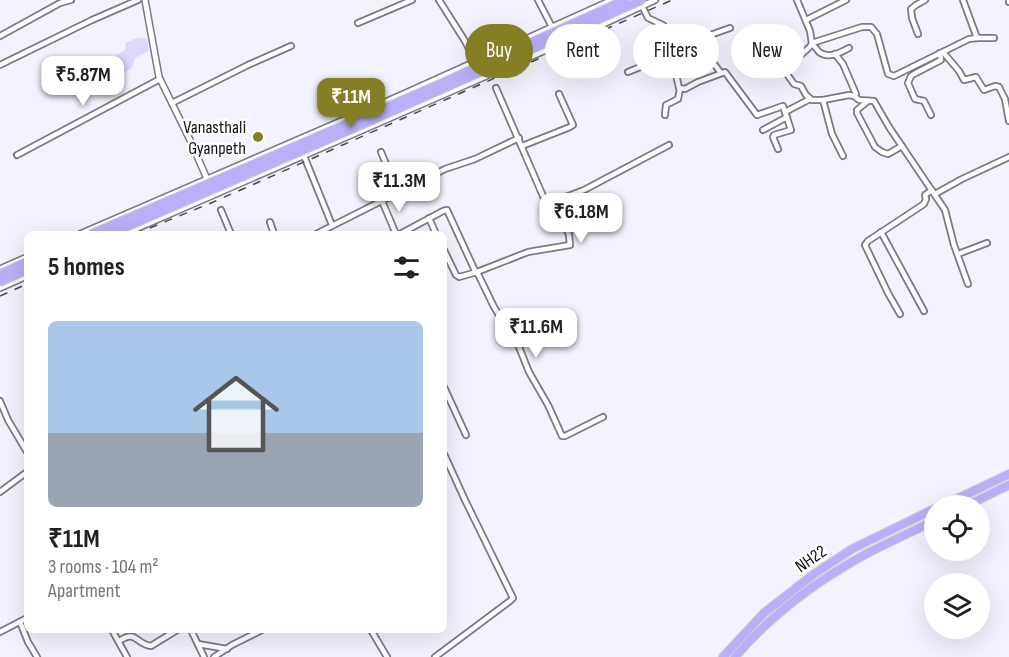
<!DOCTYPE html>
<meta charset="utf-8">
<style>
:root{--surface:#fff;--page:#f6f6f6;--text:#202124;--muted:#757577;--accent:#847e25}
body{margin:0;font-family:"Sofia Sans Condensed",sans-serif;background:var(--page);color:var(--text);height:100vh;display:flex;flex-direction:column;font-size:22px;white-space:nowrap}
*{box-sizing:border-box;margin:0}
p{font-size:20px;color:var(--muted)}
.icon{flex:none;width:33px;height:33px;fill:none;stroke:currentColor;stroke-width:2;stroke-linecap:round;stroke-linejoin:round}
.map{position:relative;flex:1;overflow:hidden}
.sheet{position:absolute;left:24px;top:231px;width:423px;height:402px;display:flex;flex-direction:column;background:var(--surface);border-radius:9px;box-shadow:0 6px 24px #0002}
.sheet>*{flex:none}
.banner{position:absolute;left:465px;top:24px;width:453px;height:54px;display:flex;gap:12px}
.tools{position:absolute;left:924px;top:495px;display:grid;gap:12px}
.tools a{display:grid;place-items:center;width:66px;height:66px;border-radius:50%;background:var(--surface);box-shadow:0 6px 24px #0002;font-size:30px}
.price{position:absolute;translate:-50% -51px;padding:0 14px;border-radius:12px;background:#fff;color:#222;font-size:20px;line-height:39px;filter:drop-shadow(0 2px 3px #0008)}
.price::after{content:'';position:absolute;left:50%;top:36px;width:18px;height:14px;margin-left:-9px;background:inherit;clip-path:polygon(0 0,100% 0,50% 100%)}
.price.current{background:var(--accent);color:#fff}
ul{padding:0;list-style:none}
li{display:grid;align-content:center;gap:12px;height:318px;padding:0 24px}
li span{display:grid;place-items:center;height:186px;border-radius:9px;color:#555}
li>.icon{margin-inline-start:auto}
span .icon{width:108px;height:108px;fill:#fffc;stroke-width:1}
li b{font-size:26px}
h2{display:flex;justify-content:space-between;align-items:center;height:72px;padding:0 24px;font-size:26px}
.pill{padding:0 21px;border-radius:27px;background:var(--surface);box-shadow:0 6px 24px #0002;font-size:21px;line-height:54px}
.pill.current{background:var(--accent);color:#fff}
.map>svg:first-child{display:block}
</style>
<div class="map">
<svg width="1009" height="657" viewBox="0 0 1009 657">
<rect width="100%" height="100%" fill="#f3f3ff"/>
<path fill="#dcd9fd" d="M138,38l9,1 2,12 -14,7 -3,10 -43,24 -8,-18 44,-24 1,-8z"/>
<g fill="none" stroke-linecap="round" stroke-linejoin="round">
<defs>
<g id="minor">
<path d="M439,0l26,41 10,20"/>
<path d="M538,0l14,27"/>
<path d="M797,0l13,31 2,13c-8,11 -21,16 -28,26l10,14 7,2 5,9 6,5h11l26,-5 5,1 5,4 15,1 15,26 56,83 9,35 14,39"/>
<path d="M963,0l14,38"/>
<path d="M1009,0v2"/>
<path d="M642,6l6,12 15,7 3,4 13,59 6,1 13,-7 27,-10 32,43 26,-9 8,24 -17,5 -1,2 5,12"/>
<path d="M806,20l40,-20"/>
<path d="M358,23l54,-23"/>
<path d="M918,34l-6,-16 -1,-9 5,-4 9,-5"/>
<path d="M0,36l60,-33 11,-3"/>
<path d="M812,43l50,-16h9l6,7 11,40 6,2 75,-37 8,-1h17"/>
<path d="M812,44c3,3 5,5 7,8 9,7 21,1 30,-4"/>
<path d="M943,52l16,19 5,9 12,-3 8,13 11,-4 4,1 6,12 4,22"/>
<path d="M835,54l8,10 13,30"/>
<path d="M0,65l92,-45 46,-20"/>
<path d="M628,72l44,-18"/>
<path d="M721,73l-13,-17 -9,-17 31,-11"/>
<path d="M823,100l9,34 11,22"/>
<path d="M868,101l-11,9v3l18,34 7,5 6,2 14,-8"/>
<path d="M172,103l76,-38 43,-19"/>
<path d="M785,112l25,-13"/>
<path d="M665,115l1,-10 12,-6 2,-10"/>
<path d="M931,115l-7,-14 -9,-2 -7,-16 3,-7 3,-2 27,-14 -1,-7"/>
<path d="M763,130l24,-13"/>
<path d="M522,146l48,-19 3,-2 -14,-31"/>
<path d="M381,152l17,40"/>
<path d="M17,155l143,-76"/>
<path d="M304,156l28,69"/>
<path d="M935,194l27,-15 47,-22"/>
<path d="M382,201l14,33"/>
<path d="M551,207l12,-9 21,-8 85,-45"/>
<path d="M221,210l10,24"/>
<path d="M429,218l7,16"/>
<path d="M270,222l4,12"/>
<path d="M881,232l43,79"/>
<path d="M316,234l129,-65 30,-10 44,-21"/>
<path d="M400,234l43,-23 4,-1 29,63"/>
<path d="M444,250l12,25 3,2 18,-5 51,-20 42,-7 -1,-10 -4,-10 -22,-29 -47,-108"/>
<path d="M958,254l29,-11"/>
<path d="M477,272l17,35 25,40 10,25 19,33 14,31h3l38,-19"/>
<path d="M900,314l-12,-21 -23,-48 3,-4 56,-37 2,-5 -1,-4 7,-5"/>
<path d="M444,387l22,48"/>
<path d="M0,401l8,19 19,32"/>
<path d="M0,492l27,-20"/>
<path d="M20,622l8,20 9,15"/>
<path d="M112,630l15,27"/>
<path d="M191,630l13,27"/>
<path d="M371,630l16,27"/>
<path d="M0,632l27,-14"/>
<path d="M119,641c18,-12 16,3 32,5l26,-16"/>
<path d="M198,644l29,5"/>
<path d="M214,657l18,-12 30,-15"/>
<path d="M435,657l75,-56 3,-3 -48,-98 -21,-46"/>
</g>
<g id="tertiary">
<path d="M145,0l14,77 32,65 16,37"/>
<path d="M80,234l319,-138 213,-96"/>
<path d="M124,234l445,-194 86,-40"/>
<path d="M0,269l27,-12"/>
<path d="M0,288l27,-12"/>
</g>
<g id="trunk">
<path d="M942,506l67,-32"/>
<path d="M966,506l43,-21"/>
<path d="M723,657l41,-44 50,-39 38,-25 82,-40"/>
<path d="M735,657c35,-41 82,-76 129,-102 23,-12 47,-23 70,-34"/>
</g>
</defs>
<use href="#minor" stroke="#7a788a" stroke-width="8"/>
<use href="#tertiary" stroke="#7a788a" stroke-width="8"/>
<use href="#trunk" stroke="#d4d4d5" stroke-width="10"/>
<use href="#minor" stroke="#fff" stroke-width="4.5"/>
<use href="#tertiary" stroke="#fff" stroke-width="5"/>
<use href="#trunk" stroke="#baaff8" stroke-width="8"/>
<g stroke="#47474e" stroke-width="1.5" stroke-dasharray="8 8" stroke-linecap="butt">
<path d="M135,234l76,-31 461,-203"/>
<path d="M0,296l27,-12"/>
</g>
<defs>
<g id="trunk-bridge">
<path d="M91,234l342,-147 192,-87"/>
<path d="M110,234l256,-111 276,-123"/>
<path d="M0,274l27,-12"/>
<path d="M0,282l27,-12"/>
</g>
</defs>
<use href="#trunk-bridge" stroke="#d4d4d5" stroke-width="10" stroke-linecap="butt"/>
<use href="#trunk-bridge" stroke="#baaff8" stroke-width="8"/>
</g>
<circle fill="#847e25" stroke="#fff" stroke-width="2" cx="258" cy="137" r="6"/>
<g text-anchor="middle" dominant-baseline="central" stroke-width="5" stroke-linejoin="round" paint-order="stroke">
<g font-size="18" fill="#101016" stroke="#fff" text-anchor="end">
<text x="246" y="127">Vanasthali<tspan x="246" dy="21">Gyanpeth</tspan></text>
</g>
<g font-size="18" fill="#101016" stroke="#fff">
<text transform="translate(811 559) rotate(-35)">NH22</text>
</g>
</g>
</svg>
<div class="tools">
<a><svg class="icon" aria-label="locate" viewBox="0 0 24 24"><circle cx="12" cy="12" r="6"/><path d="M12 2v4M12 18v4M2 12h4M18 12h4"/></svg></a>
<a><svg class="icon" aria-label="layers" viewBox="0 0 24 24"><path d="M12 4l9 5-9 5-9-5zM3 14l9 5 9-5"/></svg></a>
</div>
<b class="price" style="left:83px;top:107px">₹5.87M</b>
<b class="price current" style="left:351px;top:129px">₹11M</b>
<b class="price" style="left:399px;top:213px">₹11.3M</b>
<b class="price" style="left:581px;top:244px">₹6.18M</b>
<b class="price" style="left:536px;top:359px">₹11.6M</b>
<div class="banner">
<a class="pill current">Buy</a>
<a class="pill">Rent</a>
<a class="pill">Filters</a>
<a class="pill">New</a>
</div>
<section class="sheet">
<h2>5 homes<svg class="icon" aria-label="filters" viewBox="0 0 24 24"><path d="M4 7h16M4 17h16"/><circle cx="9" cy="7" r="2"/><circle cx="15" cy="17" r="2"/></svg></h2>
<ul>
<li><span style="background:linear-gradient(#a9c7e8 60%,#9aa5b1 0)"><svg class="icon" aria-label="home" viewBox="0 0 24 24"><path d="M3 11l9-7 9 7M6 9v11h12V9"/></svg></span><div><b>₹11M</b><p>3 rooms · 104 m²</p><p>Apartment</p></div></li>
</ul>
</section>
</div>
